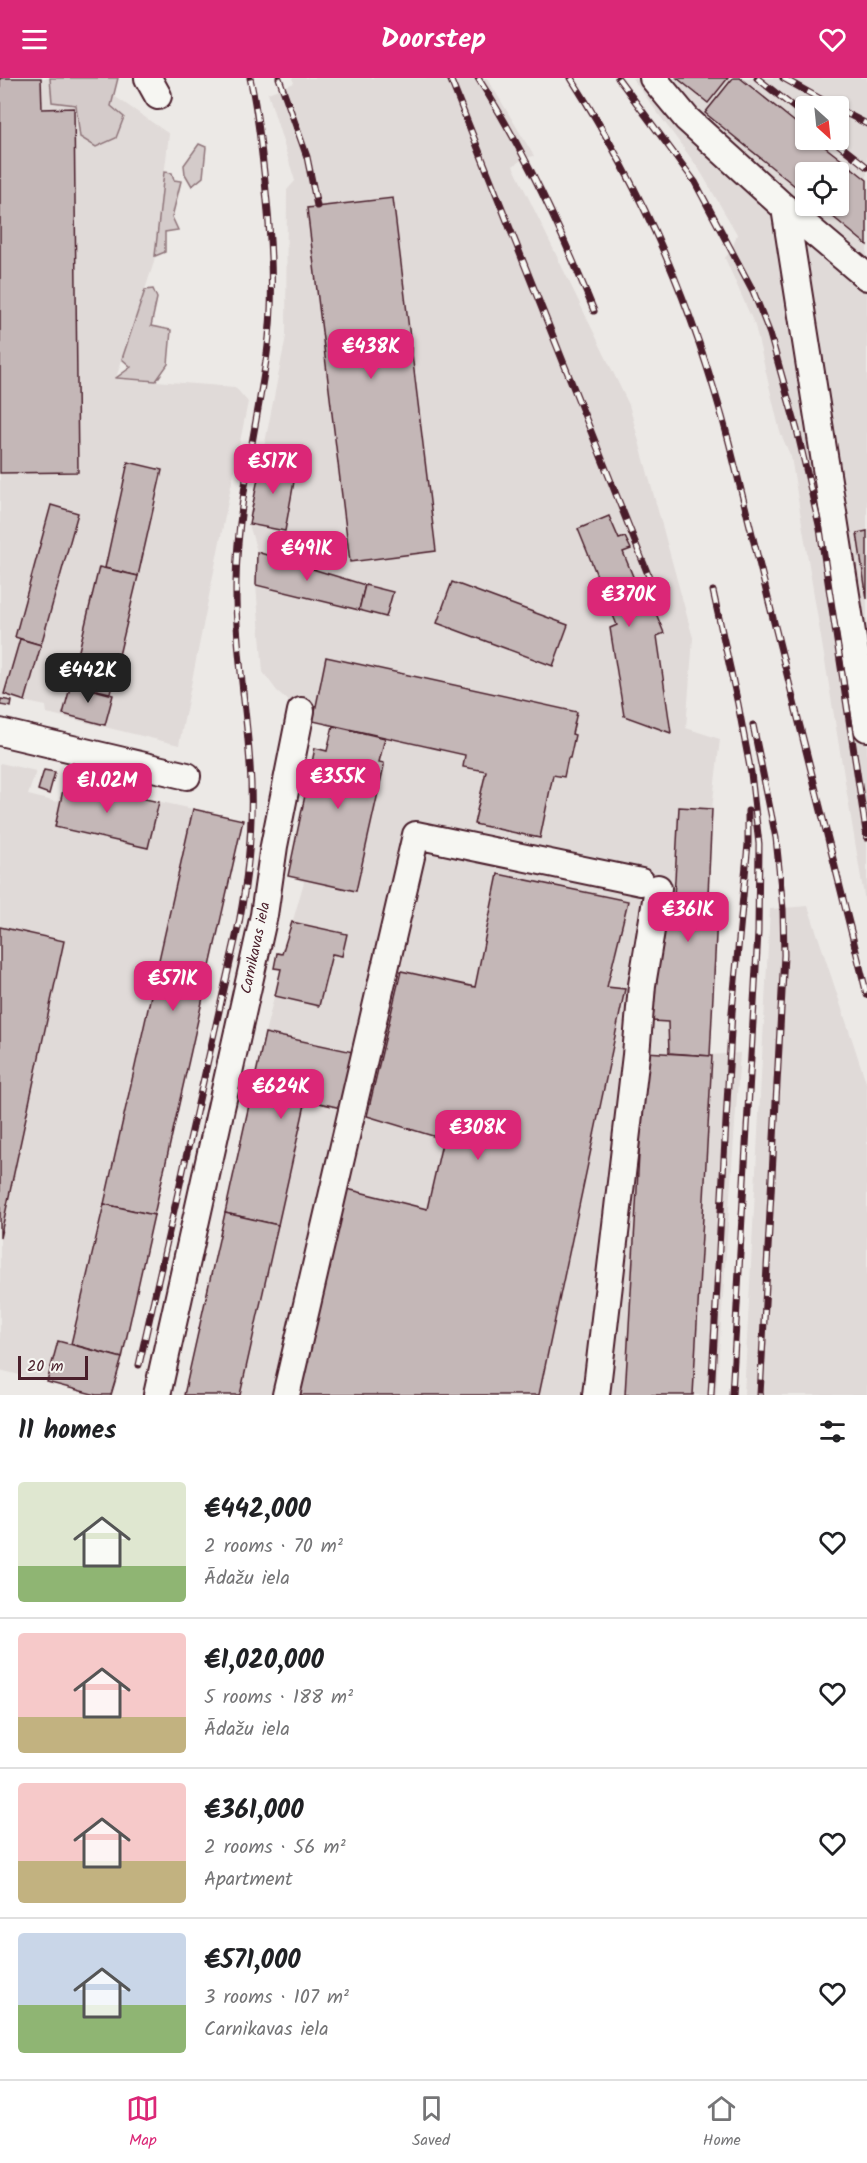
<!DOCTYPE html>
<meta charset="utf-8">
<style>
:root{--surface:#fff;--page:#f6f6f6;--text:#202124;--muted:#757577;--line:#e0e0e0;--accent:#db2777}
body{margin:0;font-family:Kalam,sans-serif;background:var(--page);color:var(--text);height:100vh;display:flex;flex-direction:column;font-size:22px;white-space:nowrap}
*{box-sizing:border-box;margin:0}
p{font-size:20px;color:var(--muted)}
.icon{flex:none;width:33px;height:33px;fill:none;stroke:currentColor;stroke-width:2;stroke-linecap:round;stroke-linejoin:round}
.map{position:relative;height:1317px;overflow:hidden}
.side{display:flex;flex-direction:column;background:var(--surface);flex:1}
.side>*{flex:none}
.needle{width:39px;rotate:153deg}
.buttons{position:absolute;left:795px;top:18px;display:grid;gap:12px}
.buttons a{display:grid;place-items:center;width:54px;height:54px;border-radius:6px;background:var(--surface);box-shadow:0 2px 4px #0004;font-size:30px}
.scale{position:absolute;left:18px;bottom:15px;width:70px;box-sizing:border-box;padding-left:6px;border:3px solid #4a1f2b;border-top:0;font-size:16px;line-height:21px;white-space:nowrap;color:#4a1f2b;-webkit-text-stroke:4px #f6f6f2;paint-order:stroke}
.price{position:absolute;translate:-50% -51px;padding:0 14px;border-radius:12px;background:var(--accent);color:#fff;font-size:20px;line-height:39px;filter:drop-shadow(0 2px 3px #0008)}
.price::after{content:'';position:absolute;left:50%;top:36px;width:18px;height:14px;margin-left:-9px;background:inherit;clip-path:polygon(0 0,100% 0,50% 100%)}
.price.current{background:#222;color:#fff}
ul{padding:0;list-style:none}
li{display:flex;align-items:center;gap:18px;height:150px;padding:0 18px}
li+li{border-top:2px solid var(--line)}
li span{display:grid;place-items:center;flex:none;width:168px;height:120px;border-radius:6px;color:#555}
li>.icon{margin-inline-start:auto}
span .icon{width:72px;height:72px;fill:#fffc;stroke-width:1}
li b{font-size:26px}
h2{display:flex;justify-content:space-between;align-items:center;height:72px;padding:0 18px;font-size:26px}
header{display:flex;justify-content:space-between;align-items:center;height:78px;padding:0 18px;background:var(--accent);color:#fff;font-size:27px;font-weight:800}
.menu{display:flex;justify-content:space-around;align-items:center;height:84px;border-top:2px solid var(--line);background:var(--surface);font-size:16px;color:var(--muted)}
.menu a{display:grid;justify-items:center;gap:3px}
.menu .current{color:var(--accent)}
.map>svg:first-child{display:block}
</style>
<header><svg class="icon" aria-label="menu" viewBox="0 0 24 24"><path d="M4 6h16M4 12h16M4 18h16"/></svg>Doorstep<svg class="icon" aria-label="heart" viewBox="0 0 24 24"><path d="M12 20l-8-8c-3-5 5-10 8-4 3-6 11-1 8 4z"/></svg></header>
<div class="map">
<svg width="867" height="1317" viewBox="0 0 867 1317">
<rect width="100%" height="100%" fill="#ece9e6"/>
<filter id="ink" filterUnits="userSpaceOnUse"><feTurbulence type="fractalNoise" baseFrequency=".0167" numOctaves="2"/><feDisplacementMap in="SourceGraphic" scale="12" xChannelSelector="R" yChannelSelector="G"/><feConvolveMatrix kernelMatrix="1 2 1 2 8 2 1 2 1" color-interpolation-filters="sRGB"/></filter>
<g filter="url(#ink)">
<g fill="#e0dad8" fill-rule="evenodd">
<path d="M0,0h99l8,13 62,43 -15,128 -38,116 119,9 13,15 -69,343 -132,-32 -1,-7 -46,-10z"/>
<path d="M292,0h195l47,78 -10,2 -11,8 116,239 64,233 -7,90 34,11 -8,70 -4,86 2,160 30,-2 -24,342h-532l81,-362 16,-64 -7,-1 3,-15 5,1 3,-13h2l17,-59 -16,-6 27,-128 12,2 6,-24 -20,-5 -36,-30 -14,-19 -7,-87 1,-33 -8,-28 37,-188 1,-146 8,-9 -27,-88 26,-10z"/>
<path d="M632,0h235v836l-76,-457 -11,-25 -25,-106 -30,-68 7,-9 5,-15 -38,-65zM806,28h32v34h-32zM806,94h32v34h-32z"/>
<path d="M0,685l36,8 -8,24 29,7 8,-21 128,28 -122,535 -13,-2 -11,40 -47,-12z"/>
<path d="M808,828l59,179v310h-123l26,-486z"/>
</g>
<g fill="#d4cbca" stroke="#8f757a" stroke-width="1.5">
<path d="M50,0h68l-7,28 13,11 -8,21 -20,9 -16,-10 -4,-32 -24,-3z"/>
<path d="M199,66l7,3 -3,30 -11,9 -7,-12 -1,-9z"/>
<path d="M164,94l8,1 2,7 7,1 -9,36 6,13 -13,2v20l-10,4z"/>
<path d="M153,211l4,9 -6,28 20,4 -3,34 -12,17 -40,-3 15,-11 -9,-8 23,-69z"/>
</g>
<g fill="#c4b7b7" stroke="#4a1f2b" stroke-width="1.5">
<path d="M0,0h41l1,31 32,-1 4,364 -78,1z"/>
<path d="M677,0h51l-20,25z"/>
<path d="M733,0h7l66,53v9h10l36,28 -14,16v-12h-32v23l-101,-82z"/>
<path d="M852,90l15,12v65l-47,-39h18v-22z"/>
<path d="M393,120l43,353 -86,11 -43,-354z"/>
<path d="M262,380l35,7 -12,66 -36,-7z"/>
<path d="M128,384l34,8 -24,106 -33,-8z"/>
<path d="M51,427l27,8 -37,132 -26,-8z"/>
<path d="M609,438l10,23 6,-2 6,12 -8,3 25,61 7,-2 9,22 -7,3 14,97 -47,-17 -14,-88 7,-3 -39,-96z"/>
<path d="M867,453v68l-10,-66z"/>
<path d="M257,474l108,33 -6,25 -103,-25z"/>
<path d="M99,489l39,9 -28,117 -39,-9z"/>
<path d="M452,504l116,43 -15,41 -116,-43z"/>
<path d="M365,507l28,7 -7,25 -27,-7z"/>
<path d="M20,561l21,6 -16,56 -21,-7z"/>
<path d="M326,579l251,55 -5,22 3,1 -5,23h-2l-4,19 -11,-2 -13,63 -66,-14 12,-53 -23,-4 2,-12 -152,-34z"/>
<path d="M71,606l42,11 -8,30 -42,-11z"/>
<path d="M1,621l11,2 -1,6 -11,-2z"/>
<path d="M333,648l52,12 -6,24 5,1v3l-28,125 -68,-15 27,-128 12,3z"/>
<path d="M44,692l11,2 -6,22 -11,-4z"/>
<path d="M65,703l94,21 -11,46 -93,-21z"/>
<path d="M679,729l33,2 -4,86h10l-8,161 -41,-3 -1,-31 -16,-1 5,-105h16z"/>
<path d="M193,731l50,11 -89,395 -50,-11z"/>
<path d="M498,796l130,27 -21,86 18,2 -86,406h-244l48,-207 84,21 16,-70 -76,-23 34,-145 74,16z"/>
<path d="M292,844l55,12 -5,22 -10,-2 -13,52 -44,-10 6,-27 -7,-1 3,-15 5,1z"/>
<path d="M0,849l64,14 -64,297z"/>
<path d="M265,955l88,19 -12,56 -35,-8 -28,125 -53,-12z"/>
<path d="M645,974l67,4 -19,339h-68z"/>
<path d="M104,1126l50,11 -32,143 -51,-14z"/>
<path d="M225,1135l53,12 -38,170h-56z"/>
<path d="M58,1263l64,17 -11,37h-15l-49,-13z"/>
</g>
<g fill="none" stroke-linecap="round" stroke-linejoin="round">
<defs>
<g id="minor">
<path d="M148,0l10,18"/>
<path d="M653,0l34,41 98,89 82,69"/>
<path d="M785,130l82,520"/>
<path d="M0,654l187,44"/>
<path d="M157,1317l107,-480 10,-69 27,-135"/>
<path d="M286,1317l130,-560 225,47"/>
<path d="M596,1317l40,-340 6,-70 16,-97"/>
</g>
</defs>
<use href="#minor" stroke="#4a1f2b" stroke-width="30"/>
<use href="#minor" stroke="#f6f6f2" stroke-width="26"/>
<defs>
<g id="rail">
<path d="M279,0l28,79 10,49"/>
<path d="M450,0l207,519"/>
<path d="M478,0c47,73 83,152 116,233"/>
<path d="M571,0c75,118 122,229 158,364l138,553"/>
<path d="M618,0l77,104 58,109 17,43 27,96 23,99 47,309"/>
<path d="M757,0l49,39"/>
<path d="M783,0l50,28"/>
<path d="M838,31l29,15"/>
<path d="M833,62l34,27"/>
<path d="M713,513l25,113 13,69 8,71 -1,88 -26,463"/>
<path d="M753,647l23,113 7,71 1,46 -24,440"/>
<path d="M139,1287l100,-442c10,-53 15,-105 11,-158 -4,-61 -15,-121 -14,-182 1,-77 20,-153 31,-229 8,-57 4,-116 -2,-173 -4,-34 -7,-69 -15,-103"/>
<path d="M711,1317l21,-383 16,-168v-33"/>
</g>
</defs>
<use href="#rail" stroke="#4a1f2b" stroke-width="7"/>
<use href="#rail" stroke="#f6f6f2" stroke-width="4.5" stroke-dasharray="14" stroke-linecap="butt"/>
</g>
</g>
<g text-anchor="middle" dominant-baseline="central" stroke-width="4.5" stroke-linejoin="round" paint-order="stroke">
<g font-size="15" fill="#4a1f2b" stroke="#f6f6f2">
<text transform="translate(256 870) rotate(-78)">Carnikavas iela</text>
</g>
</g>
</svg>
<div class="buttons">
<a><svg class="needle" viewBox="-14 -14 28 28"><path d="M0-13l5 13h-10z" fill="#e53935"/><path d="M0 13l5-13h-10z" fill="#757577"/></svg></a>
<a><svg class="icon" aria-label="locate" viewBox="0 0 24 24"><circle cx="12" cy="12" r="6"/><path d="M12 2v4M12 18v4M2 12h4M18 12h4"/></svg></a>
</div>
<div class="scale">20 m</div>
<b class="price" style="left:371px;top:302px">€438K</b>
<b class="price" style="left:273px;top:417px">€517K</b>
<b class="price" style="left:307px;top:504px">€491K</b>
<b class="price" style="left:629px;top:550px">€370K</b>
<b class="price current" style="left:88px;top:626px">€442K</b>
<b class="price" style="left:338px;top:732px">€355K</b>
<b class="price" style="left:107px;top:736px">€1.02M</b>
<b class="price" style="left:688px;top:865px">€361K</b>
<b class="price" style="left:173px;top:934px">€571K</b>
<b class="price" style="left:281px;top:1042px">€624K</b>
<b class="price" style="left:478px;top:1083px">€308K</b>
</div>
<section class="side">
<h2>11 homes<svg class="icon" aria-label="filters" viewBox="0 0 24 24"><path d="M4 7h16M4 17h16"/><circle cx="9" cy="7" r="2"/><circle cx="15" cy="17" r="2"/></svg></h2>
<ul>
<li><span style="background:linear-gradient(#dfe7d0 70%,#8fb573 0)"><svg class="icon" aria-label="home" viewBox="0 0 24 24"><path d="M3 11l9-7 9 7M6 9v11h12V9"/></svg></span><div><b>€442,000</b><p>2 rooms · 70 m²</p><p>Ādažu iela</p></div><svg class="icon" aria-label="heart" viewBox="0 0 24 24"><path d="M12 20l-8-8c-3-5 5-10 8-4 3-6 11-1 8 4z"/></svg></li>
<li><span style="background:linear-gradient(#f6c9c9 70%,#c2b280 0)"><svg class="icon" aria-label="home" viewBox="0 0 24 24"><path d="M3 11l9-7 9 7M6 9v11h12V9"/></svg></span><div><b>€1,020,000</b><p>5 rooms · 188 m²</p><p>Ādažu iela</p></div><svg class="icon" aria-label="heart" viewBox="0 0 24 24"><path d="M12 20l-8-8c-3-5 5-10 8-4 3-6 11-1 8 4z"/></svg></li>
<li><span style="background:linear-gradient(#f6c9c9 65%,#c2b280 0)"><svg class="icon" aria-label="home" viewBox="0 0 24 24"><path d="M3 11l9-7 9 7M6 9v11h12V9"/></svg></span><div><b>€361,000</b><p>2 rooms · 56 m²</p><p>Apartment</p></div><svg class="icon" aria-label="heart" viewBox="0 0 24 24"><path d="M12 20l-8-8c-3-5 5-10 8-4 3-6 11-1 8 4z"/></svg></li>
<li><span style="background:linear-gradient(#c9d6e8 60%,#8fb573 0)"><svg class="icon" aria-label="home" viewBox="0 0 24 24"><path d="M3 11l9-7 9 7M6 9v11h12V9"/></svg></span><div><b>€571,000</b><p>3 rooms · 107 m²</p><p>Carnikavas iela</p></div><svg class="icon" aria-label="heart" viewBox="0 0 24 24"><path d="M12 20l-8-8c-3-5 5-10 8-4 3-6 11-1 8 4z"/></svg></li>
</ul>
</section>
<nav class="menu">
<a class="current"><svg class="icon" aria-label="map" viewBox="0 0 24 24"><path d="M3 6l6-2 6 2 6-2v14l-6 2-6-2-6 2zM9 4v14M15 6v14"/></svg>Map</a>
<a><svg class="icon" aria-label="saved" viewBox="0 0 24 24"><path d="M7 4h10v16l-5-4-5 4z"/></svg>Saved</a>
<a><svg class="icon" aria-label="home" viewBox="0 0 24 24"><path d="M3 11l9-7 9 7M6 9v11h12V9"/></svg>Home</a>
</nav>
